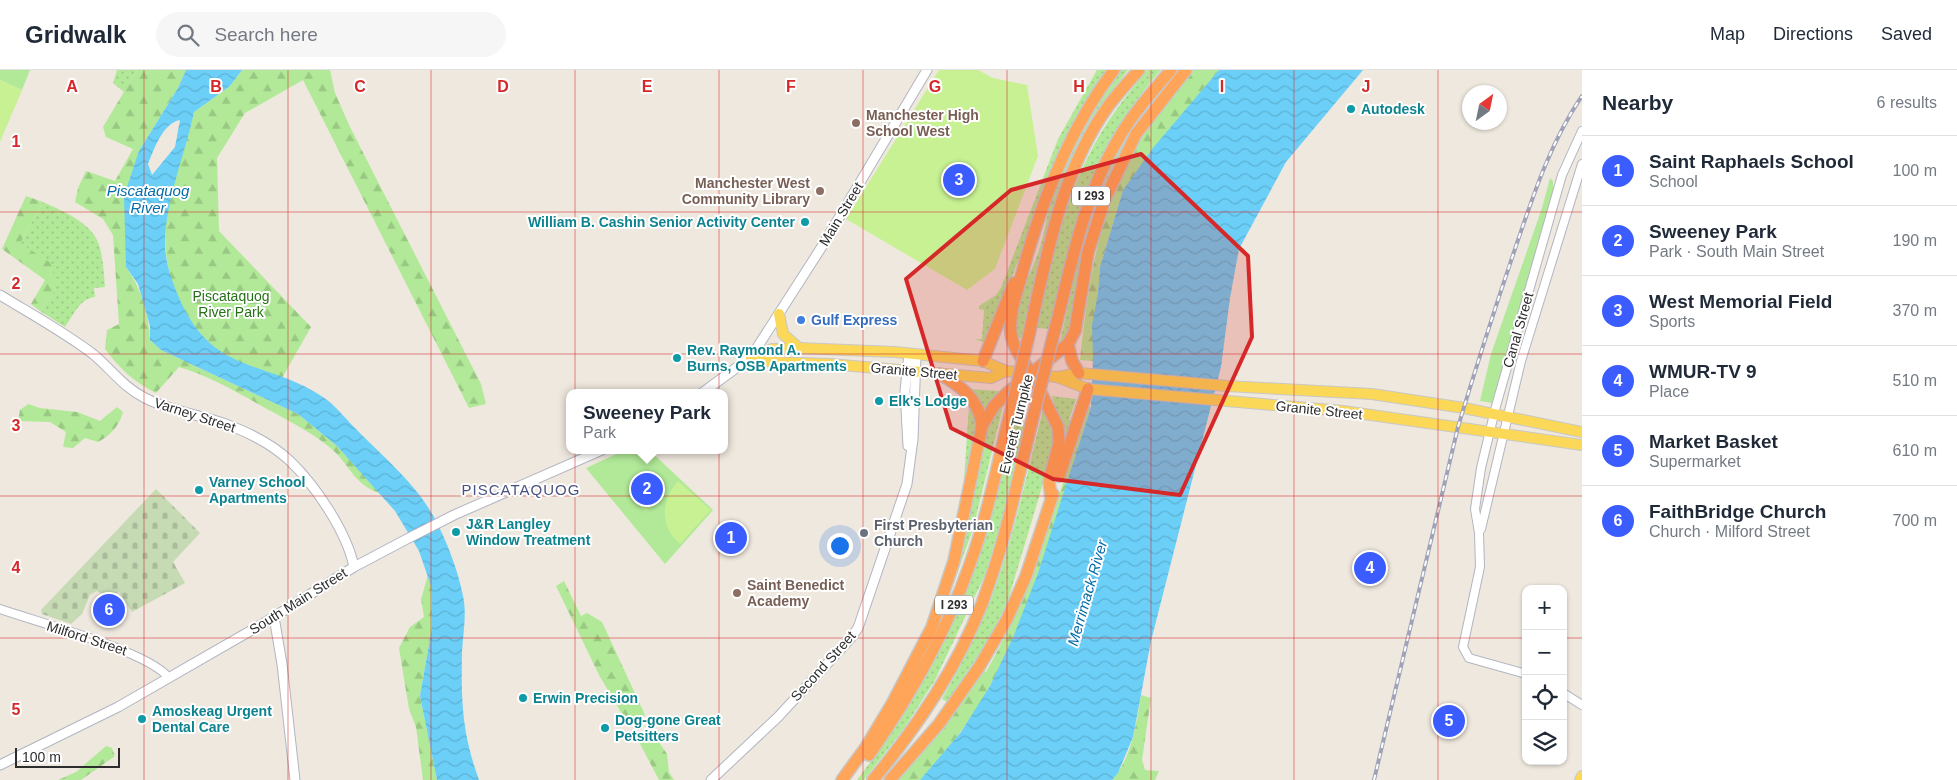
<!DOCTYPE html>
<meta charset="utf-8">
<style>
:root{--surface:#fff;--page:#f6f6f7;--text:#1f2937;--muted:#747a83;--line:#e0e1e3;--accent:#3b5cff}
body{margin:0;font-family:Arial,sans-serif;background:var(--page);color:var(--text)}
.controls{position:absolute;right:15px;bottom:15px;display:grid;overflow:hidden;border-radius:10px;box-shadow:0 1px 4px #0004}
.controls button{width:45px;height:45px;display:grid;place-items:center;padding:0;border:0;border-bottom:1px solid var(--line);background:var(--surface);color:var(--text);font:25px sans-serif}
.compass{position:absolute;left:1462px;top:15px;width:45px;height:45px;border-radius:50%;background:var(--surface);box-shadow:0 1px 4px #0004;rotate:33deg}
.scale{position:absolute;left:15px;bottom:12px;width:105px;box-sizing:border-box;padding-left:5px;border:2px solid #2d2d2d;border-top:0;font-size:14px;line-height:18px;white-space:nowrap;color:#2d2d2d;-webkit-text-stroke:4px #fff;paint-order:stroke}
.you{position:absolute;left:839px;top:475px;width:18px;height:18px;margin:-12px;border:4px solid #fff;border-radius:50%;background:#1a73e8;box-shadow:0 0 0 8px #1a73e833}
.badge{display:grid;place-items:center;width:32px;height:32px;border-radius:50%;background:var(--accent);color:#fff;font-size:16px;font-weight:700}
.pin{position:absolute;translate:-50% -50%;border:2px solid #fff;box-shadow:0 1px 5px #0006}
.popup{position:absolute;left:566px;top:319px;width:162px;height:65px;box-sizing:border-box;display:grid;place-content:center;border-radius:10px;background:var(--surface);filter:drop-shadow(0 1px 4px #0005);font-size:16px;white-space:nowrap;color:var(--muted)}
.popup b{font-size:19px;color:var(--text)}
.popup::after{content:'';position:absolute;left:50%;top:100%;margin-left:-10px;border:10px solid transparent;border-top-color:var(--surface)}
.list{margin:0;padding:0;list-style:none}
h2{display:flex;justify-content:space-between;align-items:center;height:65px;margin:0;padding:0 20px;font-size:21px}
h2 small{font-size:16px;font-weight:400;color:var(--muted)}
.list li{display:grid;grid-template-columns:32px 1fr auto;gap:15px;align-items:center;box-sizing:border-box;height:70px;padding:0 20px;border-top:1px solid var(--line)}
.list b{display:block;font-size:19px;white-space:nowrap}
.list p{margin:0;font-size:16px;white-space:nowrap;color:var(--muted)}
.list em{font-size:16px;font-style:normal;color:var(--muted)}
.icon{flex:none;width:28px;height:28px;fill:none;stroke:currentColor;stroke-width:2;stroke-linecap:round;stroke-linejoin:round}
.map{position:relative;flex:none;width:1582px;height:710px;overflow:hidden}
header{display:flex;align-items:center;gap:30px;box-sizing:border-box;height:70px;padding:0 25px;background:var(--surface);border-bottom:1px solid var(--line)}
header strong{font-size:24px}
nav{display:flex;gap:28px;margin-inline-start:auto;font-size:18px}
.search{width:350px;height:45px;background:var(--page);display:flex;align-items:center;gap:12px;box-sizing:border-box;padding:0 18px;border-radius:28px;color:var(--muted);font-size:19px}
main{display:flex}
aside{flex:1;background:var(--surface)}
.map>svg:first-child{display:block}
</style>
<header>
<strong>Gridwalk</strong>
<div class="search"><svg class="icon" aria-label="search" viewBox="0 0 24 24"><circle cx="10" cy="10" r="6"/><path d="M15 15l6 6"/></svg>Search here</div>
<nav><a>Map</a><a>Directions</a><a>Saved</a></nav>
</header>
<main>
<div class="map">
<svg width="1582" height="710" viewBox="0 0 1582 710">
<defs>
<pattern id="grass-dots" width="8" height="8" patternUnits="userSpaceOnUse" patternTransform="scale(1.25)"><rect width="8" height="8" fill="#b1e998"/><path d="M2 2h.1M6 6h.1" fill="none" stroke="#99c883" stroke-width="1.8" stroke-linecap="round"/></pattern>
<pattern id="forest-firs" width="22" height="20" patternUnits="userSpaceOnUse" patternTransform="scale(1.25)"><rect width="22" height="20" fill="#b1e998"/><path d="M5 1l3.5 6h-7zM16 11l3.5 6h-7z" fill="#99c883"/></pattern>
<pattern id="cemetery-stones" width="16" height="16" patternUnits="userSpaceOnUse" patternTransform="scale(1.25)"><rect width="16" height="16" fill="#c6dab4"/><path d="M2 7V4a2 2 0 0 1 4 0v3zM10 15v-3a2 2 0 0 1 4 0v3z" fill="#aabb9b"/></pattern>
<pattern id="water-waves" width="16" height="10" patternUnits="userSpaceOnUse" patternTransform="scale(1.25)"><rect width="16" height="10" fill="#6bcff7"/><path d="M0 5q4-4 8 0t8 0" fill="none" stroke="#5db2d4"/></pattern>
</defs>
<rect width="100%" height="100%" fill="#efe8de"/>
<!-- grass -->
<g fill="url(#grass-dots)">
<path d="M117 0H137L124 22 113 13Z"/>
<path d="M1097 0H1110L1044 125 986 273 975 269H982L984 240 979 239V236L996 225 1001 218 1058 69Z"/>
<path d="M1118 0H1128C1110 24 1091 49 1078 77 1048 136 1036 205 1021 268H1017C1012 238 1029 209 1039 180 1045 162 1047 143 1053 125 1069 79 1092 40 1118 0Z"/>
<path d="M1147 0H1161C1089 81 1074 159 1049 259L1037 258C1051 200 1061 139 1089 85 1104 54 1125 27 1147 0Z"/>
<path d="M1149 35 1151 37 1112 102 1070 260 1063 271 1060 272C1073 216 1083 156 1107 103 1119 79 1134 57 1149 35Z"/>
<path d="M43 132C64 142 94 153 100 178 103 190 104 204 105 217L94 218 95 227C80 228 73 246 65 257L40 241 56 218 20 173Z"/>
<path d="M970 319 999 321 1001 322 983 342 977 326Z"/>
<path d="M1052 326 1076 329 1069 350 1072 351 1065 371Z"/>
<path d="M967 327C985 350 972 384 967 410L964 409 969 336 964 330Z"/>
<path d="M1001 336H1003L973 459 945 537 984 370 989 355Z"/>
<path d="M1043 340 1046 341C1052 358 1054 370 1051 387L1008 530 991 566 947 632 942 629C960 597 978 563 991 529 1014 468 1027 403 1043 340Z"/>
<path d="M1013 351 1025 352 1003 446 985 505 935 610 905 657 864 710H857L874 687 943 572 962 532 976 493Z"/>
</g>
<!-- forest -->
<g fill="url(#forest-firs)">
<path d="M137 0H186L178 18 139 81 126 197C141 218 149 244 150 270L161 280 298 344 337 376 381 424C351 413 350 393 328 376 309 361 289 351 269 340 240 324 210 306 179 297L156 323C134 312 120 299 105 279L107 260 119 254 113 165 103 149 75 132 78 118 86 101 115 111 133 79 106 67 103 57Z"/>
<path d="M242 0H330L335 23 350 57 481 314 486 334 469 338 303 10 245 43 217 88 219 161 311 257 282 308C263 302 239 295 222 283 181 254 161 202 166 153 170 115 186 78 194 42L230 16Z"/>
<path d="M1191 0H1219L1123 120 1100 197 1093 291 1080 290C1089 206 1101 126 1148 54 1161 35 1177 18 1191 0Z"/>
<path d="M26 126 43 132 20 173 51 193 56 218 40 241 31 234 45 210 2 179Z"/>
<path d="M28 334 40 338 77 342 100 351 117 337 123 342C120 355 110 366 98 372L85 368 73 378 63 377 66 362 50 352 18 351 20 340Z"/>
<path d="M1088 337H1091C1061 430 1036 528 990 616 972 650 947 681 920 710H897L934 668 984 601 986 602C1033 520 1058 426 1088 337Z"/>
<path d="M428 505 432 519V557L420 626 437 710H423L416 657 409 639 399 578 410 557 424 547 421 529Z"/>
<path d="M564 511 581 546 587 543 602 552 645 645 629 656 599 605 556 516Z"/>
<path d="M1141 625 1151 628 1142 690 1145 700 1159 701 1155 710H1112C1132 688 1136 654 1141 625Z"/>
<path d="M650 659 667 684 669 702 674 710H659L638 670Z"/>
<path d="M106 676 112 678 115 686 81 710H58L76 702Z"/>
</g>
<!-- cemetery -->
<path fill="url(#cemetery-stones)" d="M156 419 200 463 173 492 185 513 132 542 119 522 109 528 97 521 90 525 82 544 71 554 42 544 41 540Z"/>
<!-- park -->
<g fill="#b1e998">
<path d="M0 0H30L22 20 0 10Z"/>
<path d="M1550 108 1553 111V122L1493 330 1492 333 1480 331 1491 284 1542 138Z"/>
<path d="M625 380H649L713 440 665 494 586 398Z"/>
</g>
<!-- pitch -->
<g fill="#c7f193">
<path d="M939 0H978L993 8 1027 15 1038 86 995 199 967 220 846 149Z"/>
<path d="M0 10 22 20 0 72Z"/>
<path d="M655 410 666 420 646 442 635 432Z"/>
<path d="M678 411 711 440 680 474C659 455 661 431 678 411Z"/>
</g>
<!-- water -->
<g fill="url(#water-waves)" fill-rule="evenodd">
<path d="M186 0H242L230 16 194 42C185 85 166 128 165 172 165 194 172 211 180 230 214 306 266 289 323 327 335 335 345 348 355 358 383 387 416 413 435 449 447 472 458 500 463 526 467 544 463 564 462 582 461 632 462 663 479 710H437L420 626 432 557V519L419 481 395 441 337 376 298 344 161 280 150 270V256L138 214 126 197 124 126 139 81 178 18ZM180 50 175 77 152 105 148 94C154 79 163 53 180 50Z"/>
<path d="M1219 0H1363L1286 92 1239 179 1230 228 1221 297 1151 571 1133 667 1118 703 1112 710H920L961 662 990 616 1014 565 1038 503 1091 337 1093 287 1092 255 1098 223 1100 197 1123 120 1153 78Z"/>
</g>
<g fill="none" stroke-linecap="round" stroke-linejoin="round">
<defs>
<g id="tertiary">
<path d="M1481 459 1521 291 1582 94"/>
<path d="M0 539C37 552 147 581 168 607"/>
<path d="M1526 604 1469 588 1463 577 1480 497 1479 463 1475 439 1481 398 1496 336 1562 105 1582 61"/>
<path d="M1563 623 1582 635"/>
</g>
<g id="secondary">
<path d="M0 225C31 244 64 262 93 284 111 299 123 317 145 328 172 342 203 345 231 356 252 364 273 375 290 391 315 415 347 462 354 497"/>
<path d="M702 323 751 287 821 178 927 0"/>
<path d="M908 376 905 321 909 284"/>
<path d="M274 547 282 594 295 710"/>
<path d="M0 695 118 637 264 553 354 497 405 470 454 445 602 380"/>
<path d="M711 710 778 647 850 569 858 558 907 414 913 369 916 285"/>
</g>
<g id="primary">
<path d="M779 244 783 264 799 278"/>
<path d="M751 287 772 279 799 278 895 282 983 291 1006 301 1057 307 1088 319 1343 341 1582 375"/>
<path d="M751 287 772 292 830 294 991 308 1006 301"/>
<path d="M1058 307 1079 303 1227 316 1372 324 1464 338 1582 362"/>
<path d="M1580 710 1582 706"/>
</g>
<g id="motorway">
<path d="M1028 269C1046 190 1060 102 1109 35 1118 23 1129 11 1139 0"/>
<path d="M1052 271C1070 202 1082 128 1120 66 1134 42 1153 21 1171 0"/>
<path d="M1068 274 1072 291 1079 303"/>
<path d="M983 291 1014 213"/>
<path d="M1027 297C1020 286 1012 275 1011 263 1009 245 1015 228 1020 211 1039 138 1068 60 1114 0"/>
<path d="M940 304C962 317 979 329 982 356"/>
<path d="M1037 315 1058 357 1059 373 1049 411 1051 429"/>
<path d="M1059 406 1088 319"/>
<path d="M869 685C911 625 946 563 970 494 988 445 998 391 1011 340"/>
<path d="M842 710 866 677 893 632 932 557 954 491 982 356 994 336 1007 323 1068 274 1075 261 1088 182 1104 131 1136 64 1186 0"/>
<path d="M873 710C921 652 967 583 990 511 1009 456 1020 399 1034 343"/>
<path d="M890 710 939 654 979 597 1007 549 1026 506 1053 424"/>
</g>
</defs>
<!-- tertiary casing -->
<use href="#tertiary" stroke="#b2b5c1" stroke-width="10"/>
<!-- secondary casing -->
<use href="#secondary" stroke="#b2b5c1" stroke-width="11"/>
<!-- primary casing -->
<use href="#primary" stroke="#c8c8c8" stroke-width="12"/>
<!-- motorway casing -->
<use href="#motorway" stroke="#c8c8c8" stroke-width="14"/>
<!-- tertiary -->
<use href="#tertiary" stroke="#fff" stroke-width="8"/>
<!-- secondary -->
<use href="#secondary" stroke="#fff" stroke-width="9"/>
<!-- primary -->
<use href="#primary" stroke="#fbd858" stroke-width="10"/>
<!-- motorway -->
<use href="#motorway" stroke="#ffa559" stroke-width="11"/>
<defs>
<path id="rail" d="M1374 710 1458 357C1476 297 1495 238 1515 179 1533 126 1550 73 1582 26"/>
</defs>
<!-- rail casing -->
<use href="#rail" stroke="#a0a3b8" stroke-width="4"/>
<!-- rail -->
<use href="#rail" stroke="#fff" stroke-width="2" stroke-dasharray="5.5" stroke-linecap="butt"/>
<defs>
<g id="motorway-bridge">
<path d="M1011 340 1028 269"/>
<path d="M1034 343 1052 271"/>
</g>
</defs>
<!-- motorway-bridge casing -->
<use href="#motorway-bridge" stroke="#c8c8c8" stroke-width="14" stroke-linecap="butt"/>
<!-- motorway-bridge -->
<use href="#motorway-bridge" stroke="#ffa559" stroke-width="11"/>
</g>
<!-- marked area -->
<path fill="#d62828" fill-opacity="0.2" stroke="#d62828" stroke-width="4" stroke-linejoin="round" d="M1141 84 1248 186 1252 267 1180 425 1053 409 951 358 906 209 1011 120Z"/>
<!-- grid -->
<path fill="none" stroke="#d62828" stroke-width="1" stroke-opacity="0.55" d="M144 0V710M288 0V710M431 0V710M575 0V710M719 0V710M863 0V710M1007 0V710M1151 0V710M1294 0V710M1438 0V710M0 142H1582M0 284H1582M0 426H1582M0 568H1526M1563 568H1582"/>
<!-- markers -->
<g fill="#0f9aa8" stroke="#fff" stroke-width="2">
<circle cx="1351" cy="39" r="5"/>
<circle cx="805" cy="152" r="5"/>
<circle cx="677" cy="288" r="5"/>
<circle cx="879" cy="331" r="5"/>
<circle cx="199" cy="420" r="5"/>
<circle cx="456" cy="462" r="5"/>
<circle cx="523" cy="628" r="5"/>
<circle cx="142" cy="649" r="5"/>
<circle cx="605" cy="658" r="5"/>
</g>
<g fill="#8d6e63" stroke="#fff" stroke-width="2">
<circle cx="856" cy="53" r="5"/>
<circle cx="820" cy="121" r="5"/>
<circle cx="737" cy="523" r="5"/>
</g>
<circle fill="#3f7fe0" stroke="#fff" stroke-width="2" cx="801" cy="250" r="5"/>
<circle fill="#6b7280" stroke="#fff" stroke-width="2" cx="864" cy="463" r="5"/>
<g text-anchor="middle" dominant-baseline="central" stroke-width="4" stroke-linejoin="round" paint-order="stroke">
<!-- shield labels -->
<g fill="#fff" stroke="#6c6c6c" stroke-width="1">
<rect x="1072" y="116.5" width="38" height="19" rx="4"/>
<rect x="935" y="525.5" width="38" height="19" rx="4"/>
</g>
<g font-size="12" font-weight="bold" fill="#2d2d2d">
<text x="1091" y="126">I 293</text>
<text x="954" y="535">I 293</text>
</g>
<!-- culture labels -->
<g font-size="14" font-weight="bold" fill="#0d838f" stroke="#fff" text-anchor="start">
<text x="1361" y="39">Autodesk</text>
<text x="795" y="152" text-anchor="end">William B. Cashin Senior Activity Center</text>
<text x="687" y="280">Rev. Raymond A.<tspan x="687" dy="16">Burns, OSB Apartments</tspan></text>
<text x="889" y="331">Elk's Lodge</text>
<text x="209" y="412">Varney School<tspan x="209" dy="16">Apartments</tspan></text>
<text x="466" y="454">J&amp;R Langley<tspan x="466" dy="16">Window Treatment</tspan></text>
<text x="533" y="628">Erwin Precision</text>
<text x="152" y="641">Amoskeag Urgent<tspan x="152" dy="16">Dental Care</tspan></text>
<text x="615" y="650">Dog-gone Great<tspan x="615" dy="16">Petsitters</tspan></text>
</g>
<!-- education labels -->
<g font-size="14" font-weight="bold" fill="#785e54" stroke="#fff" text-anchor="start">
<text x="866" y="45">Manchester High<tspan x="866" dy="16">School West</tspan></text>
<text x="810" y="113" text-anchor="end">Manchester West<tspan x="810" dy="16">Community Library</tspan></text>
<text x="747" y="515">Saint Benedict<tspan x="747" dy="16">Academy</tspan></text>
</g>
<!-- street labels -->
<g font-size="14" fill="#2d2d2d" stroke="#fff">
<text transform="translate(841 144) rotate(-59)">Main Street</text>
<text transform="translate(1518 260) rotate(-74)">Canal Street</text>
<text transform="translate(914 301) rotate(5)">Granite Street</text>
<text transform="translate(1319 340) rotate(6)">Granite Street</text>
<text transform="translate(195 345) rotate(18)">Varney Street</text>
<text transform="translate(1016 354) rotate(-76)">Everett Turnpike</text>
<text transform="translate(298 531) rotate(-32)">South Main Street</text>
<text transform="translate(87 568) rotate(18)">Milford Street</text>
<text transform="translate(823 596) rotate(-48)">Second Street</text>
</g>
<!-- park labels -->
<g font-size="14" fill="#267116" stroke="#fff">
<text x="231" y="226">Piscataquog<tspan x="231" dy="16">River Park</tspan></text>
</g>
<!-- shop labels -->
<g font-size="14" font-weight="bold" fill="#366cbe" stroke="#fff" text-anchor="start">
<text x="811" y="250">Gulf Express</text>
</g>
<!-- worship labels -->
<g font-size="14" font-weight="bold" fill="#5b616d" stroke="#fff" text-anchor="start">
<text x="874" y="455">First Presbyterian<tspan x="874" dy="16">Church</tspan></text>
</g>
<!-- water labels -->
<g font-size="15" font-style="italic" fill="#046daa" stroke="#fff">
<text x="148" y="120">Piscataquog<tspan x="148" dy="17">River</tspan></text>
<text transform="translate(1087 523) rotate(-74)">Merrimack River</text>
</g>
<!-- neighbourhood labels -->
<g font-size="15" letter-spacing="1" fill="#495281" stroke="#fff">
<text x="521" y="419">PISCATAQUOG</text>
</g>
</g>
<g font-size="16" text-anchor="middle" font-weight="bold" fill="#d62828" stroke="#fff" stroke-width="4" stroke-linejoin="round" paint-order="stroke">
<text x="72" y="22">A</text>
<text x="216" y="22">B</text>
<text x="360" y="22">C</text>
<text x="503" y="22">D</text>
<text x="647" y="22">E</text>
<text x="791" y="22">F</text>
<text x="935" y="22">G</text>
<text x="1079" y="22">H</text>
<text x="1222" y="22">I</text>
<text x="1366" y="22">J</text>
<text x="16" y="77">1</text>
<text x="16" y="219">2</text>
<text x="16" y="361">3</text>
<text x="16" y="503">4</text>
<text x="16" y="645">5</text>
</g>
</svg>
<div class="controls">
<button>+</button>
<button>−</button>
<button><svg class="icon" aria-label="locate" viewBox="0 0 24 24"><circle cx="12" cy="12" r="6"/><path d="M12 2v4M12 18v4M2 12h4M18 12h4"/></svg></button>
<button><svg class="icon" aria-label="layers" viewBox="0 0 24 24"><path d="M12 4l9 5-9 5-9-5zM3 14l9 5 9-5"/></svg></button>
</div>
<svg class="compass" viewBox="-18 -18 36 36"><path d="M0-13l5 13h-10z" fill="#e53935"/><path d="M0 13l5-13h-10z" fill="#747a83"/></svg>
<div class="scale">100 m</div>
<div class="you"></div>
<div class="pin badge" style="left:731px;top:468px">1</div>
<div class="pin badge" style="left:647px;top:419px">2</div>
<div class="popup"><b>Sweeney Park</b>Park</div>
<div class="pin badge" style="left:959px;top:110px">3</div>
<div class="pin badge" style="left:1370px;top:498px">4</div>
<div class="pin badge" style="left:1449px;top:651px">5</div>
<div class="pin badge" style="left:109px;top:540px">6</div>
</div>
<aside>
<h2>Nearby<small>6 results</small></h2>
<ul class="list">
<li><span class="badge">1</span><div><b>Saint Raphaels School</b><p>School</p></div><em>100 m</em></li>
<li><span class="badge">2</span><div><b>Sweeney Park</b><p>Park · South Main Street</p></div><em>190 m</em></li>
<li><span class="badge">3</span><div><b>West Memorial Field</b><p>Sports</p></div><em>370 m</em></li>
<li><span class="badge">4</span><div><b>WMUR-TV 9</b><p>Place</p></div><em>510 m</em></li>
<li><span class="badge">5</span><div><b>Market Basket</b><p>Supermarket</p></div><em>610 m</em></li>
<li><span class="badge">6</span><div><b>FaithBridge Church</b><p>Church · Milford Street</p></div><em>700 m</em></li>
</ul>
</aside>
</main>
